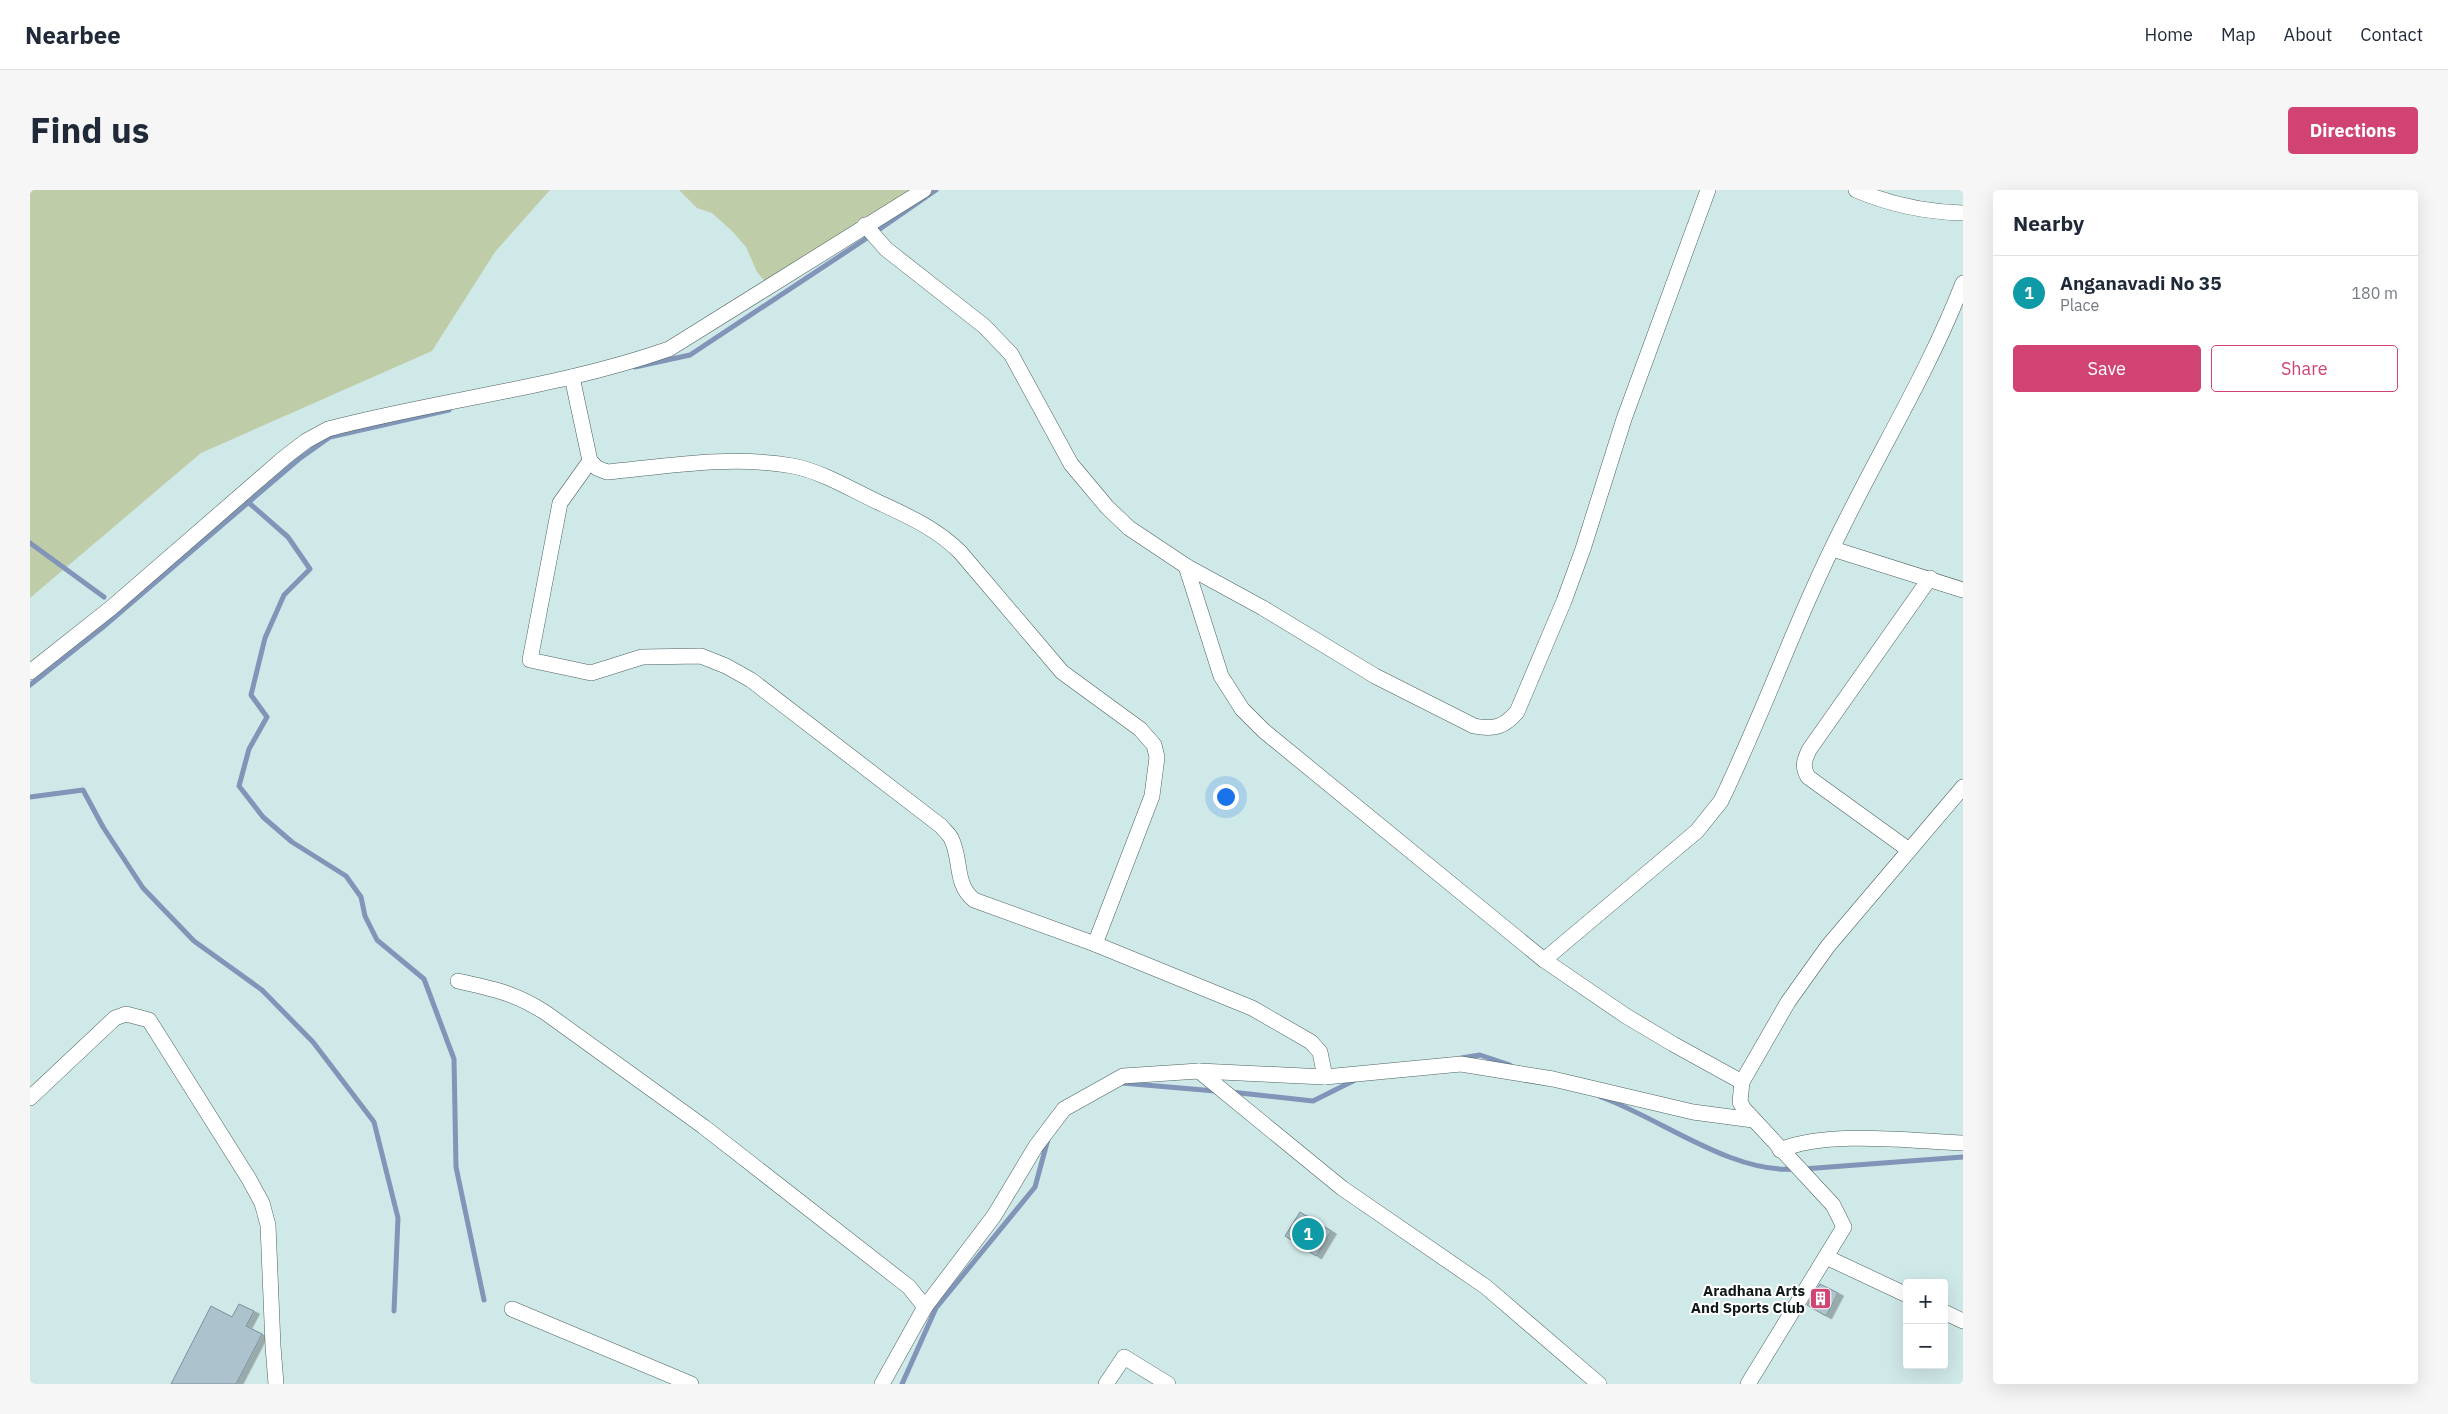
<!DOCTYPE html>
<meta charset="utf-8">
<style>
:root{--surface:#fff;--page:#f6f6f7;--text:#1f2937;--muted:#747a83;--line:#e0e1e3;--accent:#d04373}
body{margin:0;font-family:"IBM Plex Sans",sans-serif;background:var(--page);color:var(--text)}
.controls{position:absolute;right:15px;bottom:15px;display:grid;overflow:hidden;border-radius:5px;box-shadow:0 5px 20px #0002}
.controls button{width:45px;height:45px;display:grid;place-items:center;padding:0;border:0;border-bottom:1px solid var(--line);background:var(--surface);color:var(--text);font:25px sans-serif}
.you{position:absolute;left:1195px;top:606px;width:18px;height:18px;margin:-12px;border:4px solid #fff;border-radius:50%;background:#1a73e8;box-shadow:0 0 0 8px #1a73e833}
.badge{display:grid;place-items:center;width:32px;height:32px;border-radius:50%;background:var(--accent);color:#fff;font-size:16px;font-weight:700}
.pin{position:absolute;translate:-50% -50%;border:2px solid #fff;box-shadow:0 1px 5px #0006}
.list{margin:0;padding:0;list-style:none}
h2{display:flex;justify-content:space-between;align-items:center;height:65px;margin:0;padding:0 20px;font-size:21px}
h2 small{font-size:16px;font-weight:400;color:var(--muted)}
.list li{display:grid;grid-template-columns:32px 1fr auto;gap:15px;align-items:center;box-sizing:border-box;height:75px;padding:0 20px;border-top:1px solid var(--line)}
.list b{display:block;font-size:19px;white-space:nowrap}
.list p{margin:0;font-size:16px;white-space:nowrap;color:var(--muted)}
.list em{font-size:16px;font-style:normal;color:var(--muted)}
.actions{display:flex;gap:10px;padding:15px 20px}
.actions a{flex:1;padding:11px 0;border:1px solid var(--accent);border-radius:5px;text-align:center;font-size:18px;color:var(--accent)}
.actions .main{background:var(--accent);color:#fff}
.map{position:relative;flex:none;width:1933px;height:1194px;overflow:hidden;border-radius:5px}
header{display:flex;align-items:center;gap:30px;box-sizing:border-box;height:70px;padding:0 25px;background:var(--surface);border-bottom:1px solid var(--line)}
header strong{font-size:24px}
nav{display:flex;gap:28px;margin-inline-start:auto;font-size:18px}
.intro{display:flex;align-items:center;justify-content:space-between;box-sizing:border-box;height:120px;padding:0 30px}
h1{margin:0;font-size:35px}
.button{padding:12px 22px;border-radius:5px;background:var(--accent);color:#fff;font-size:18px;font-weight:700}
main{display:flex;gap:30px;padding:0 30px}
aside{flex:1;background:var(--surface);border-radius:5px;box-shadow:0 5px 20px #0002}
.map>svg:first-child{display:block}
</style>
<header>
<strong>Nearbee</strong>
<nav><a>Home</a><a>Map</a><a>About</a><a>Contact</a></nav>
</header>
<div class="intro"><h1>Find us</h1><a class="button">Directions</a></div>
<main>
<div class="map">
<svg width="1933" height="1194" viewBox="0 0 1933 1194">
<defs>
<filter id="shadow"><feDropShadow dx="5.5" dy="3" stdDeviation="0" flood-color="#0004"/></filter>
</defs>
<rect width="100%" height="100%" fill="#cfe9e8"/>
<!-- green -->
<g fill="#bfcca8">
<path d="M0 0H520L465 62 402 161 171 263 0 408Z"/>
<path d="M649 0H887L736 93 727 82 716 57 702 41 682 23 667 18Z"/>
</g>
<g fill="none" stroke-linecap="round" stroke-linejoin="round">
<!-- stream -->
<g stroke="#8095b7" stroke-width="5">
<path d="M605 177 660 165 834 50 906 0"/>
<path d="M218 312 258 347 280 379 254 405 235 448 221 505 237 527 219 559 209 596 233 627 262 652 316 686 331 707 335 726 347 750 394 789 424 869 426 977 454 1110"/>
<path d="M0 353 74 407"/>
<path d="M0 495 73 437 269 269 300 247 419 220"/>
<path d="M0 607 53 600 73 637 113 698 164 751 232 800 283 852 344 932 368 1028 364 1121"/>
<path d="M1431 868 1450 865 1480 875"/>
<path d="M1092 893 1185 901"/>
<path d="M1201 902 1283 911 1325 890"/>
<path d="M1571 907C1630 928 1702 984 1765 979"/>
<path d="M1773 979 1933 967"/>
<path d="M872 1194 906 1118 1005 997 1018 949"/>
</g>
</g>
<!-- building -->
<g fill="#acc3cd" stroke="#7c919b" filter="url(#shadow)">
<path d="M1270 1022 1301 1041 1286 1066 1255 1046Z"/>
<path d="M1790 1094 1808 1103 1796 1126 1777 1115Z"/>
<path d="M209 1114 224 1121 216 1136 232 1144 206 1194H141L181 1116 202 1127Z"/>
</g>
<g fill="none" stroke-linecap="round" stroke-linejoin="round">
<defs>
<g id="minor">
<path d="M1826 0C1861 15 1895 22 1933 23"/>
<path d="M835 35 856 59 954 136 981 164 1041 274 1077 317 1099 338 1156 376 1233 418 1345 486 1444 536C1464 540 1474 537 1487 522L1534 411 1553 359 1594 229 1678 0"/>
<path d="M542 187 560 271 567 278 577 282C638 276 702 265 763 276 793 282 822 300 850 313 880 327 907 339 930 362L1032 482 1110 539 1124 555 1127 567 1122 606 1065 754"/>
<path d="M560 271 530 313 500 470 561 483 612 467 671 466 696 476 721 490 911 636C914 640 919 644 921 648 932 669 924 694 944 710L1065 754 1222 818 1281 852 1290 862 1295 887"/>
<path d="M1803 359 1933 400"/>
<path d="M1156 376 1191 486 1212 519 1234 541 1514 770 1596 826 1643 854 1712 892"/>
<path d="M0 482 81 418 255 267 276 251 298 239C412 209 527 198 639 159L894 0"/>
<path d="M1879 660 1778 587C1772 576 1774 571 1779 560L1900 388"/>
<path d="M1514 770 1667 641 1691 611C1735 520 1768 424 1814 334 1854 253 1900 178 1933 93"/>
<path d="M428 791C464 799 485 803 516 823L674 937 879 1097 895 1117 852 1194"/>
<path d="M1169 881 1312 998 1456 1097 1569 1194"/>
<path d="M0 908 85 828 96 824 119 830 219 989 232 1013 238 1035 243 1156 246 1194"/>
<path d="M1750 960C1799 940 1880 951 1933 953"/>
<path d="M1796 1067 1877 1105"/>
<path d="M895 1117 964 1026 1006 956 1034 919 1093 886 1169 881 1295 887 1431 874 1523 889 1663 922 1723 930"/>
<path d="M482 1119 661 1194"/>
<path d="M1914 1122 1933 1131"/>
<path d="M1076 1194 1094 1167 1138 1194"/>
<path d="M1718 1194 1814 1037 1803 1015 1714 919 1710 912 1712 892 1758 812 1798 756 1933 597"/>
</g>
</defs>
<!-- minor casing -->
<use href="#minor" stroke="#4b6261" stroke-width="16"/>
<!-- minor -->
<use href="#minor" stroke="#fff" stroke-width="15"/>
</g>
<!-- icons -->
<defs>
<symbol id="building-square" viewBox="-11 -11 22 22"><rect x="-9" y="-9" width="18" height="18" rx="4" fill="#d04373" stroke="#fff"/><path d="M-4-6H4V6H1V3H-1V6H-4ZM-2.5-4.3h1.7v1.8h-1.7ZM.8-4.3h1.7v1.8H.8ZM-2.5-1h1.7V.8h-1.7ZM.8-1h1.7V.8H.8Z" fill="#fff"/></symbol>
</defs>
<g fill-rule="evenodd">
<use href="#building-square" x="1778" y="1096" width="25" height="25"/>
</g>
<g text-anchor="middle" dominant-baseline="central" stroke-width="4" stroke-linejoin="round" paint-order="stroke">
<!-- poi labels -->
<g font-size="15" font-weight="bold" fill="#101a19" stroke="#fff" text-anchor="end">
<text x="1775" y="1100">Aradhana Arts<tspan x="1775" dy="17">And Sports Club</tspan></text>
</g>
</g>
</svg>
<div class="controls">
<button>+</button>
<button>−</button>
</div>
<div class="you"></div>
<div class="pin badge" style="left:1278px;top:1044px;background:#0f9aa8">1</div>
</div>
<aside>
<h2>Nearby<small></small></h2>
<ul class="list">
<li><span class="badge" style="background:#0f9aa8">1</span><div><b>Anganavadi No 35</b><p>Place</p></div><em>180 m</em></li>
</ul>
<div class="actions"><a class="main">Save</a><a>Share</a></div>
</aside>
</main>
